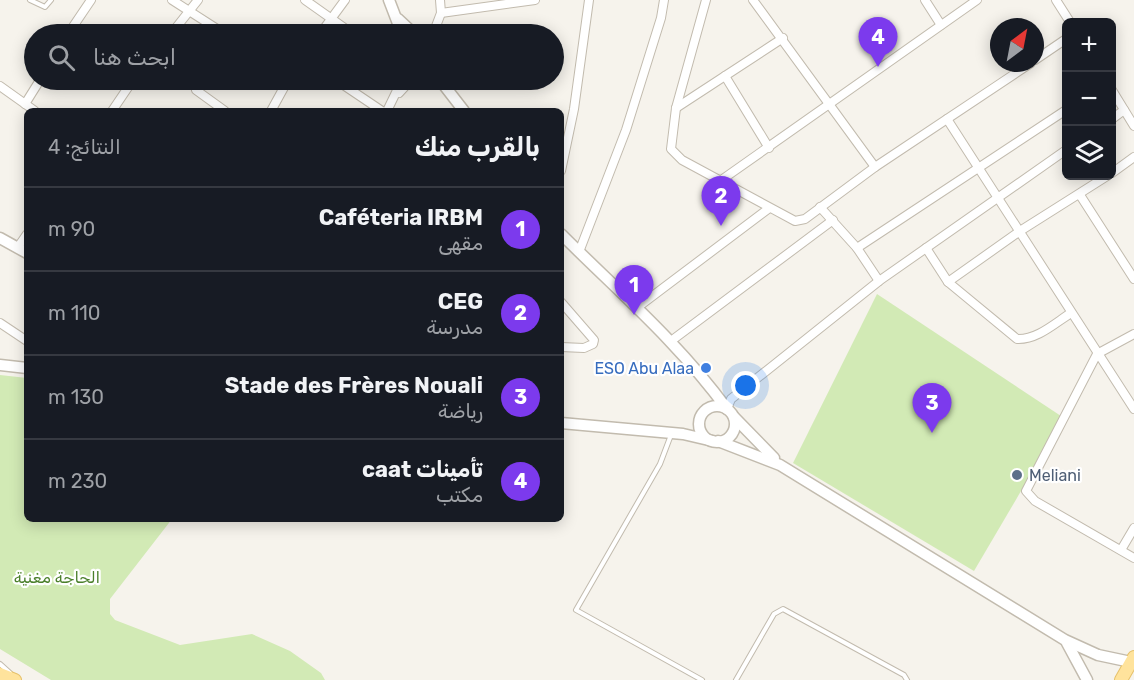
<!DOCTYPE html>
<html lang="ar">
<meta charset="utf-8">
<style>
:root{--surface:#171b24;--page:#242831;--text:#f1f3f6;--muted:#9ea1a6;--line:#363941;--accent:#7c3aed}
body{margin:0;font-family:Rubik,Vazirmatn,sans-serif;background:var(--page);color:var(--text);direction:rtl}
.controls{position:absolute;right:18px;top:18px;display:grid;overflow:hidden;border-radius:9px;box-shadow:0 3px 15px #0003}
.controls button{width:54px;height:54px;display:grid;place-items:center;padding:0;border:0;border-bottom:2px solid var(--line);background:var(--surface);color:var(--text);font:30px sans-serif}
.compass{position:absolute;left:990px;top:18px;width:54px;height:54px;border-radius:50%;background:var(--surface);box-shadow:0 3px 15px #0003;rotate:32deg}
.you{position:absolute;left:746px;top:386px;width:21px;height:21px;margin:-15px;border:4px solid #fff;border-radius:50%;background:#1a73e8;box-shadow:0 0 0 9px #1a73e833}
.badge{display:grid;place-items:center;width:39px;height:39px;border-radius:50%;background:var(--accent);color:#fff;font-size:20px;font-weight:700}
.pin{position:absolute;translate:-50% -50px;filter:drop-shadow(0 2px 3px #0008)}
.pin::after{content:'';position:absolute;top:32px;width:21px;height:18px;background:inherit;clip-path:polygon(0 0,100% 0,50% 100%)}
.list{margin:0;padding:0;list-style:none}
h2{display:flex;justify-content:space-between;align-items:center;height:78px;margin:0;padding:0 24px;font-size:26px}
h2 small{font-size:20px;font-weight:400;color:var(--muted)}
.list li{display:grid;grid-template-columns:39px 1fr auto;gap:18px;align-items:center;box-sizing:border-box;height:84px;padding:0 24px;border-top:2px solid var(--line)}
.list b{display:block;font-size:22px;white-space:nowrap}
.list p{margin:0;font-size:20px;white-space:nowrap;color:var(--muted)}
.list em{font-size:20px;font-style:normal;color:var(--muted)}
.icon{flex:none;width:33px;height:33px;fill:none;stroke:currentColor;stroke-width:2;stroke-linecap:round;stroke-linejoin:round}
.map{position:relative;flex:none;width:1134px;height:680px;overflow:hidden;direction:ltr}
.search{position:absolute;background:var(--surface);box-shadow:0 3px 15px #0003;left:24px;top:24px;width:540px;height:66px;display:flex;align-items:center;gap:15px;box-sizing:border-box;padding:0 21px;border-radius:33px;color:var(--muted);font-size:22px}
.panel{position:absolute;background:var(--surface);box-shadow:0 3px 15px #0003;left:24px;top:108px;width:540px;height:414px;border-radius:9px;direction:rtl}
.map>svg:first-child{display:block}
</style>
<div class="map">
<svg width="1134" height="680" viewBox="0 0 1134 680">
<rect width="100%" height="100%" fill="#f6f3ec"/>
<!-- green -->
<g fill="#d2eab5">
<path d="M877 294 1064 418 974 571 793 463Z"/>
<path d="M0 375 27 378V519H172L110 599V614L115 620 180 645 252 634 290 651 321 673 325 680H51L0 649Z"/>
</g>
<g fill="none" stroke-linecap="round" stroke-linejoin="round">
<defs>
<g id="service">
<path d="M30 0 45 7 51 0"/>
<path d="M671 435 660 464 576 610 702 680"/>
<path d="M0 664 10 673"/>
<path d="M736 680 774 614 783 609 904 675 907 680"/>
</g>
<g id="minor">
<path d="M172 0 225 34"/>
<path d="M305 0 353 34"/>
<path d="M706 0 676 108 671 149 682 160 795 221 805 219 875 167 1031 63"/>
<path d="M753 0 875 167"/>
<path d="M925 0 941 25"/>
<path d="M1056 0 1070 22"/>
<path d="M441 13 535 0"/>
<path d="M68 34 91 0"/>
<path d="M171 34 198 0"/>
<path d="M320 34 345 0"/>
<path d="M433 34 441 13 440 0"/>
<path d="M1035 60 1066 39"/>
<path d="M725 76 769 148"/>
<path d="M194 80 196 90 225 111"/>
<path d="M336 80 382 111"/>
<path d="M0 86 35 111"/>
<path d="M1112 90 1134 126"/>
<path d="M399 93 411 80"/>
<path d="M25 104 40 80"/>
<path d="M676 108 783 38"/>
<path d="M112 111 133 80"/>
<path d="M271 111 288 80"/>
<path d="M387 111 402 80"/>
<path d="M947 119 1134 409"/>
<path d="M1112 119 1124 110"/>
<path d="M561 171 574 109 589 0"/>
<path d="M1112 173 1134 157"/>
<path d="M720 181 977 0"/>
<path d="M1080 195 1134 279"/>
<path d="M820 207 857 248 879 281 1066 150"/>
<path d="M18 247 27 234"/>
<path d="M857 248 1066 110"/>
<path d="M926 248 948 282 1017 339C1037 340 1055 323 1071 313"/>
<path d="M579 252 626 130 661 18 664 0"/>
<path d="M948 282 1020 231 1107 176"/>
<path d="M561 302 594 340 593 344 584 348 561 347"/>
<path d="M638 307 768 209"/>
<path d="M0 323 27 341"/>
<path d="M1134 334 1097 354 1026 491 1035 501 1134 558"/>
<path d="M671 341 833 220"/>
<path d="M727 409 731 399 879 281"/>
<path d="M1121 550 1134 528"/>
</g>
<g id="tertiary">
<path d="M389 0 402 34"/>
<path d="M398 19 414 34"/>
<path d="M440 80 464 111"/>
<path d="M561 234C618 291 679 343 727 409"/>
<path d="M0 238 27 253"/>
<path d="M0 365 27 368"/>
<circle cx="717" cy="424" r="18"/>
<path d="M734 417 774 458"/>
<path d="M561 423 683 434 713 441"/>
<path d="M718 441 780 465 1065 640 1098 655 1131 662"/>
<path d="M1067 643 1087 680"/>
</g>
<g id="primary">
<path d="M0 674 15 680"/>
<path d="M1121 680 1134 657"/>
</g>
</defs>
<!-- service casing -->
<use href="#service" stroke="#c2bbae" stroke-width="6"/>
<!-- minor casing -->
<use href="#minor" stroke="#c2bbae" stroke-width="10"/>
<!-- tertiary casing -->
<use href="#tertiary" stroke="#c2bbae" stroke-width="13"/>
<!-- primary casing -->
<use href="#primary" stroke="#e6c16a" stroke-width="14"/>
<!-- service -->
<use href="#service" stroke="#fff" stroke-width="4"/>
<!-- minor -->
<use href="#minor" stroke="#fff" stroke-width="8"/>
<!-- tertiary -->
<use href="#tertiary" stroke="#fff" stroke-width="10"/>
<!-- primary -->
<use href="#primary" stroke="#ffe39c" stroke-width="12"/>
</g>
<!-- markers -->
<circle fill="#3f7fe0" stroke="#fff" stroke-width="2" cx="706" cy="368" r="6"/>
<circle fill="#5c6f8a" stroke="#fff" stroke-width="2" cx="1017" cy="475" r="6"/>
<g text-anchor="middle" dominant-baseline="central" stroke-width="4.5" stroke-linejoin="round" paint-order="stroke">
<!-- shop labels -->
<g font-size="16" fill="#366cbe" stroke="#fff" text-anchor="end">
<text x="694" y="368">ESO Abu Alaa</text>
</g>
<!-- service labels -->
<g font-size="16" fill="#4e5e75" stroke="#fff" text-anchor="start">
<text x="1029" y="475">Meliani</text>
</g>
<!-- park labels -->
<g font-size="16" fill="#4a7f2a" stroke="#fff">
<text x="57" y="577">الحاجة مغنية</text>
</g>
</g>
</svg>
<div class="controls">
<button>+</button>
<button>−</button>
<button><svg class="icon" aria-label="layers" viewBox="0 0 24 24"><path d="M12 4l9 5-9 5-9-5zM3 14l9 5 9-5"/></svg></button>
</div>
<svg class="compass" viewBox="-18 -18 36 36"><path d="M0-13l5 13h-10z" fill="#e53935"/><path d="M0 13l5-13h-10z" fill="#9ea1a6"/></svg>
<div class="you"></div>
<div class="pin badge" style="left:634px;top:315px">1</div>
<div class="pin badge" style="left:721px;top:226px">2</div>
<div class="pin badge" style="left:932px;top:433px">3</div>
<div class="pin badge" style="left:878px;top:67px">4</div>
<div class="search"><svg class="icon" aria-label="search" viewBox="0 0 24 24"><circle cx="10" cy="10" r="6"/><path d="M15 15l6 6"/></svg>ابحث هنا</div>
<section class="panel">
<h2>بالقرب منك<small>النتائج: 4</small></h2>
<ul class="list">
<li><span class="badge">1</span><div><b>Caféteria IRBM</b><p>مقهى</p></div><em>90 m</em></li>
<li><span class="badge">2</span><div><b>CEG</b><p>مدرسة</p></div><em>110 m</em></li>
<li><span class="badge">3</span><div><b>Stade des Frères Nouali</b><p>رياضة</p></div><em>130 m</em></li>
<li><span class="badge">4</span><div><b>تأمينات caat</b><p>مكتب</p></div><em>230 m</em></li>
</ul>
</section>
</div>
